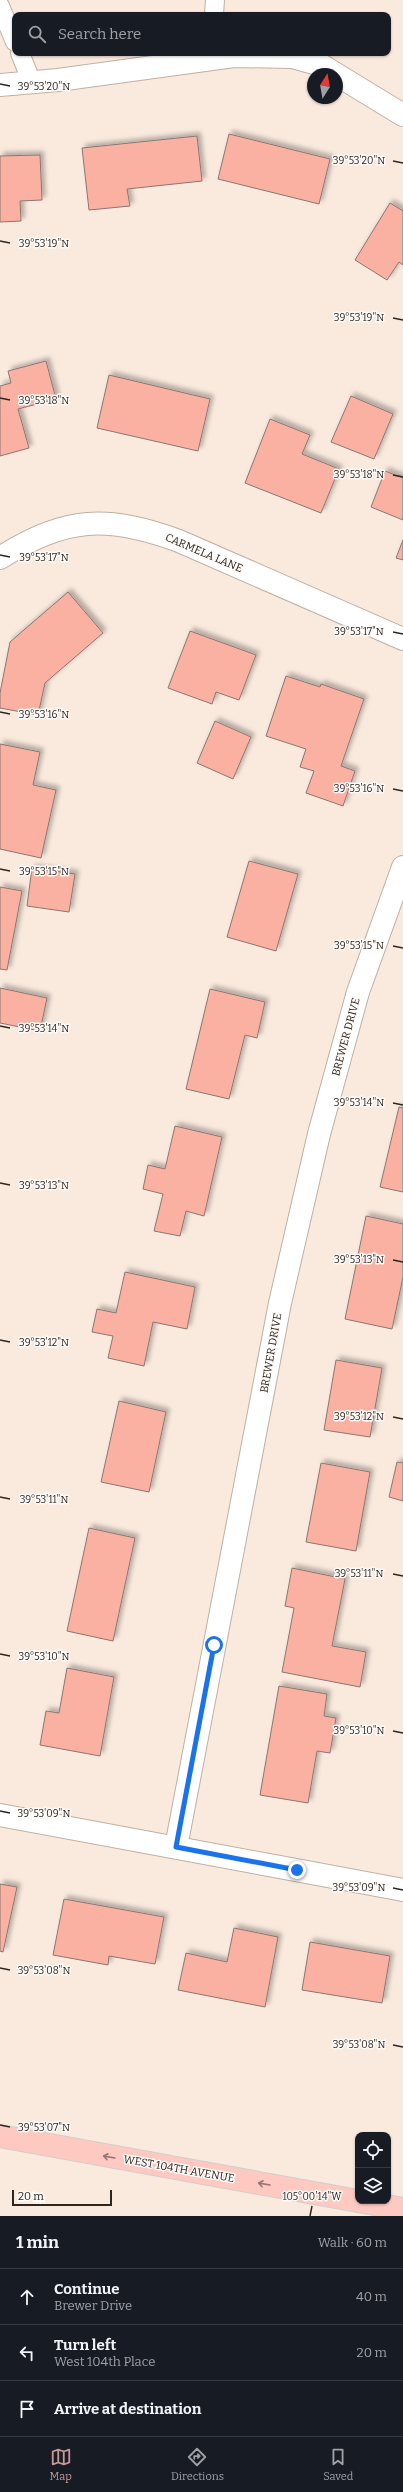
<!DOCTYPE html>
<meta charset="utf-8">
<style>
:root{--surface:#171b24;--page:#20242c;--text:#f1f3f6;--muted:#9ea1a6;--line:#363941;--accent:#c89994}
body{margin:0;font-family:Bitter,serif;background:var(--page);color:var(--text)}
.controls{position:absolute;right:12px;bottom:12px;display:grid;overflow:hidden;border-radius:8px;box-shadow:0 1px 3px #0004}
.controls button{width:36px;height:36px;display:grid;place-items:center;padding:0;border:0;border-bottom:1px solid var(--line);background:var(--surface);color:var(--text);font:20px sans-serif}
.compass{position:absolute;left:307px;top:68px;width:36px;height:36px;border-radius:50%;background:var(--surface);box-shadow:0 1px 3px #0004;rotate:11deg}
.scale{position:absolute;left:12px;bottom:10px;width:100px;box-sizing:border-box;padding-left:4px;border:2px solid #2c2621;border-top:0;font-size:11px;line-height:14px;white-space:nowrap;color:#2c2621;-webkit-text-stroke:3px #fdfaf8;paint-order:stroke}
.stop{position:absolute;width:12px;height:12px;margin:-9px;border:3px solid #1a73e8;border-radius:50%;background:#fff}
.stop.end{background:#1a73e8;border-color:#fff;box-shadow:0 1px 4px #0008}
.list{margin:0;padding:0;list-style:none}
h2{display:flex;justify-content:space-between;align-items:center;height:52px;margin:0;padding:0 16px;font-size:17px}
h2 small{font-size:13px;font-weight:400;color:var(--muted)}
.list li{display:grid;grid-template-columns:26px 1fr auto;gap:12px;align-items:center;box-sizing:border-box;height:56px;padding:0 16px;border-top:1px solid var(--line)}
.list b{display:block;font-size:15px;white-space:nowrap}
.list p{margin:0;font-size:13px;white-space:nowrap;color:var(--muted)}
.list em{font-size:13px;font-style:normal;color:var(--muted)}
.icon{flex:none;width:22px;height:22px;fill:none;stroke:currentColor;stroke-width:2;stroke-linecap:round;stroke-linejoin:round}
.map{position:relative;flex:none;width:403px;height:2216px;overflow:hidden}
.search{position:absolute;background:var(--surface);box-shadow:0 1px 3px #0004;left:12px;right:12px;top:12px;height:44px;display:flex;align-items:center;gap:10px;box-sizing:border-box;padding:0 14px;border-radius:8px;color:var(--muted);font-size:15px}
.sheet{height:220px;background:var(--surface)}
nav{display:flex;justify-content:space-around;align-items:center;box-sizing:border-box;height:56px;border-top:1px solid var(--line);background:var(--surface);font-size:11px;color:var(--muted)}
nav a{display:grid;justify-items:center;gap:2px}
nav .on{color:var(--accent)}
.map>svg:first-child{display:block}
</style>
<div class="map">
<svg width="403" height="2216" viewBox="0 0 403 2216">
<defs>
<filter id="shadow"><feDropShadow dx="3.5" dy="-3.5" stdDeviation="2" flood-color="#0004"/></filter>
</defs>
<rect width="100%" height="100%" fill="#faeade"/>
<!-- building -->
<g fill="#fbb1a1" stroke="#897773" filter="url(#shadow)">
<path d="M229 134 330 159 319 204 218 179Z"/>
<path d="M197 136 202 181 127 189 130 206 89 210 82 148Z"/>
<path d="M40 155 42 200 20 201 21 221 0 222V156Z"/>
<path d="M390 203 403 211V265L399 262 387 280 355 260Z"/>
<path d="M46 361 56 399 18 409 29 448 0 456V386L11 383 8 371Z"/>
<path d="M109 375 210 399 198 451 97 428Z"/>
<path d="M351 396 393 414 374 459 331 442Z"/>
<path d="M270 419 310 435 302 454 339 469 321 513 245 483Z"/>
<path d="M385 471 403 478V520L371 507Z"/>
<path d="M403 540V560L396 558Z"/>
<path d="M68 592 103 633 45 683 38 715 0 708V693L10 642Z"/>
<path d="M190 631 256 655 239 700 216 692 212 704 168 688Z"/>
<path d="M286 676 320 687 321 684 364 699 341 766 355 771 343 806 306 793 314 771 300 767 306 749 266 736Z"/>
<path d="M215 721 251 737 233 779 197 763Z"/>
<path d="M0 744 40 752 33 785 56 790 41 858 0 849Z"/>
<path d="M249 861 298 874 276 951 227 937Z"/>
<path d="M32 868 75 874 69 912 27 906Z"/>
<path d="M0 887 22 891 7 970 0 969Z"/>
<path d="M0 988 47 998 40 1031 0 1023Z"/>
<path d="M210 989 265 1002 257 1038 245 1035 229 1099 186 1089Z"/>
<path d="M399 1107 403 1108V1192L380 1187Z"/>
<path d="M175 1126 222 1137 204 1216 186 1211 180 1236 154 1231 163 1194 143 1189 148 1165 165 1169Z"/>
<path d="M366 1216 403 1224V1277L392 1329 345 1319Z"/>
<path d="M125 1272 195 1287 187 1329 153 1322 144 1366 108 1358 113 1336 92 1332 97 1309 116 1313Z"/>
<path d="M336 1360 382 1368 370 1437 324 1430Z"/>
<path d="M119 1401 166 1412 149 1492 101 1482Z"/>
<path d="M397 1462 403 1463V1501L389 1497Z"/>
<path d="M321 1463 370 1472 356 1551 306 1542Z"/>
<path d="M89 1528 135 1538 113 1641 67 1631Z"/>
<path d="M292 1568 345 1579 332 1646 366 1652 360 1687 282 1672 294 1608 285 1606Z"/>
<path d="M67 1668 114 1677 100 1756 40 1745 46 1711 59 1713Z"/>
<path d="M279 1686 327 1694 324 1716 336 1718 330 1753 317 1751 308 1803 260 1795Z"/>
<path d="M0 1884 17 1887 3 1952 0 1951Z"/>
<path d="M64 1899 164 1917 155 1964 109 1956 108 1965 53 1955Z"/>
<path d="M234 1928 278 1937 265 2007 178 1990 186 1953 227 1962Z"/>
<path d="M310 1942 390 1956 382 2003 302 1990Z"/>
</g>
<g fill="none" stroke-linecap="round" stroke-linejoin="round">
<defs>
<g id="lane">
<path d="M0 6 15 42"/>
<path d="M214 15 215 0"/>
<path d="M20 53 32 83"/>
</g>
<g id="street">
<path d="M0 85 58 80 234 56 292 57 321 65 403 115"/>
<path d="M0 558C65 516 108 515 179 541L403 639"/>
<path d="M0 1815 403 1890"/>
<path d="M176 1847 280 1303 319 1134 358 992 403 867"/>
</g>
<g id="primary">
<path d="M0 2136 358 2201"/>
<path d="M358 2201 403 2209"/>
</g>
</defs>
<!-- lane casing -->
<use href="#lane" stroke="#beb0a4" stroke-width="20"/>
<!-- street casing -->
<use href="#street" stroke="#beb0a4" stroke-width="24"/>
<!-- primary casing -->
<use href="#primary" stroke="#d1cfce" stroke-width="24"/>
<!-- lane -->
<use href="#lane" stroke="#fff" stroke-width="18"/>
<!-- street -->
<use href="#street" stroke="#fff" stroke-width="22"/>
<!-- primary -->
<use href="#primary" stroke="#fec9c0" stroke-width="22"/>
</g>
<!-- one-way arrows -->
<defs><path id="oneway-shaft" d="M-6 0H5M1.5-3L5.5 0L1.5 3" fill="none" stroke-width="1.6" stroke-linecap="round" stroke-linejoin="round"/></defs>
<g stroke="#957870">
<use href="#oneway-shaft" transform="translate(109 2157) rotate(-170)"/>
<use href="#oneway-shaft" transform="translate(264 2184) rotate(-170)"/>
</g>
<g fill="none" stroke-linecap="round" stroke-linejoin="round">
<!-- route -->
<path stroke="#1a73e8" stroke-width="5" d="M214 1645 176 1847 297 1870"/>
</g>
<!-- ticks -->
<path fill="none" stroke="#2c2621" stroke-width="1.5" d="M0 84 10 86M393 161 403 163M0 241 10 243M393 318 403 320M0 398 10 400M393 475 403 477M0 555 10 557M393 632 403 634M0 712 10 714M393 789 403 791M0 869 10 871M393 946 403 948M0 1026 10 1028M393 1103 403 1105M0 1183 10 1185M393 1260 403 1262M0 1340 10 1342M393 1417 403 1419M0 1497 10 1499M393 1574 403 1576M0 1654 10 1656M393 1731 403 1733M0 1811 10 1813M393 1888 403 1890M0 1968 10 1970M393 2045 403 2047M0 2125 10 2127M310 2216 312 2206"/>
<g text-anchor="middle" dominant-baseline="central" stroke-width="3" stroke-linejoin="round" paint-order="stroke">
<!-- street labels -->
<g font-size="11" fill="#2c2621" stroke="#fdfaf8">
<text transform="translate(204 553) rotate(23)">CARMELA LANE</text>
<text transform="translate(346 1037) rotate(-75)">BREWER DRIVE</text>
<text transform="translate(271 1353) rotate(-80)">BREWER DRIVE</text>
<text transform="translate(179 2169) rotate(10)">WEST 104TH AVENUE</text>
</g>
</g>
<g font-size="10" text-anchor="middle" fill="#2c2621" stroke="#fdfaf8" stroke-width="3" stroke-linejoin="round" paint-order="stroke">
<text x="44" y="90">39°53'20"N</text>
<text x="359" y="164">39°53'20"N</text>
<text x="44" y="247">39°53'19"N</text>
<text x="359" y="321">39°53'19"N</text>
<text x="44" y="404">39°53'18"N</text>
<text x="359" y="478">39°53'18"N</text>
<text x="44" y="561">39°53'17"N</text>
<text x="359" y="635">39°53'17"N</text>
<text x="44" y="718">39°53'16"N</text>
<text x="359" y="792">39°53'16"N</text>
<text x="44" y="875">39°53'15"N</text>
<text x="359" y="949">39°53'15"N</text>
<text x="44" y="1032">39°53'14"N</text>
<text x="359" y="1106">39°53'14"N</text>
<text x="44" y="1189">39°53'13"N</text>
<text x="359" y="1263">39°53'13"N</text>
<text x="44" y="1346">39°53'12"N</text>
<text x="359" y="1420">39°53'12"N</text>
<text x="44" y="1503">39°53'11"N</text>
<text x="359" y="1577">39°53'11"N</text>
<text x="44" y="1660">39°53'10"N</text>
<text x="359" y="1734">39°53'10"N</text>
<text x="44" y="1817">39°53'09"N</text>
<text x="359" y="1891">39°53'09"N</text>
<text x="44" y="1974">39°53'08"N</text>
<text x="359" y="2048">39°53'08"N</text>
<text x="44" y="2131">39°53'07"N</text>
<text x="312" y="2200">105°00'14"W</text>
</g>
</svg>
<div class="controls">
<button><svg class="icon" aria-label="locate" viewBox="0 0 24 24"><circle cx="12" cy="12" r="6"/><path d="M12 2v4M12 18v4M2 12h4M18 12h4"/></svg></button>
<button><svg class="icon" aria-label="layers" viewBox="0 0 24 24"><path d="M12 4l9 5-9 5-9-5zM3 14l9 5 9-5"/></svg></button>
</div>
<svg class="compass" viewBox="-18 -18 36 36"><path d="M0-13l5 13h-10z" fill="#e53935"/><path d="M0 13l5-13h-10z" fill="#9ea1a6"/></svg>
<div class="scale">20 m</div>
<div class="stop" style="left:214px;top:1645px"></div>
<div class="stop end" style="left:297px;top:1870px"></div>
<div class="search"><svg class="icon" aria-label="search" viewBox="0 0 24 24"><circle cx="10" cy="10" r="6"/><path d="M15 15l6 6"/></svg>Search here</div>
</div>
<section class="sheet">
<h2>1 min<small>Walk · 60 m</small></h2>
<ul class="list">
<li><svg class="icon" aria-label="ahead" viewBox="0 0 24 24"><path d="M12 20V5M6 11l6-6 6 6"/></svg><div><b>Continue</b><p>Brewer Drive</p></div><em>40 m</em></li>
<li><svg class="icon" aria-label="left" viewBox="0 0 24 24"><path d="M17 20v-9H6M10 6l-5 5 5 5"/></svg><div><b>Turn left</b><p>West 104th Place</p></div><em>20 m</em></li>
<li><svg class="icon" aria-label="arrive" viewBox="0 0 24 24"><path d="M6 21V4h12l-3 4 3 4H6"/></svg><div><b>Arrive at destination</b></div></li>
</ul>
</section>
<nav>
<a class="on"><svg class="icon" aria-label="map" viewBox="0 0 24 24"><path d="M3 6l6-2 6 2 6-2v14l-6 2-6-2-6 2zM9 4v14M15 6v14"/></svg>Map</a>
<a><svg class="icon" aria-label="directions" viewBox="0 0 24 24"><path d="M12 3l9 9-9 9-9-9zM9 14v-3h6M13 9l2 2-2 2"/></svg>Directions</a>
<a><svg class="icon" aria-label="saved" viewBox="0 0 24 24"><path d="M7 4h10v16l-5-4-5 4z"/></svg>Saved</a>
</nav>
